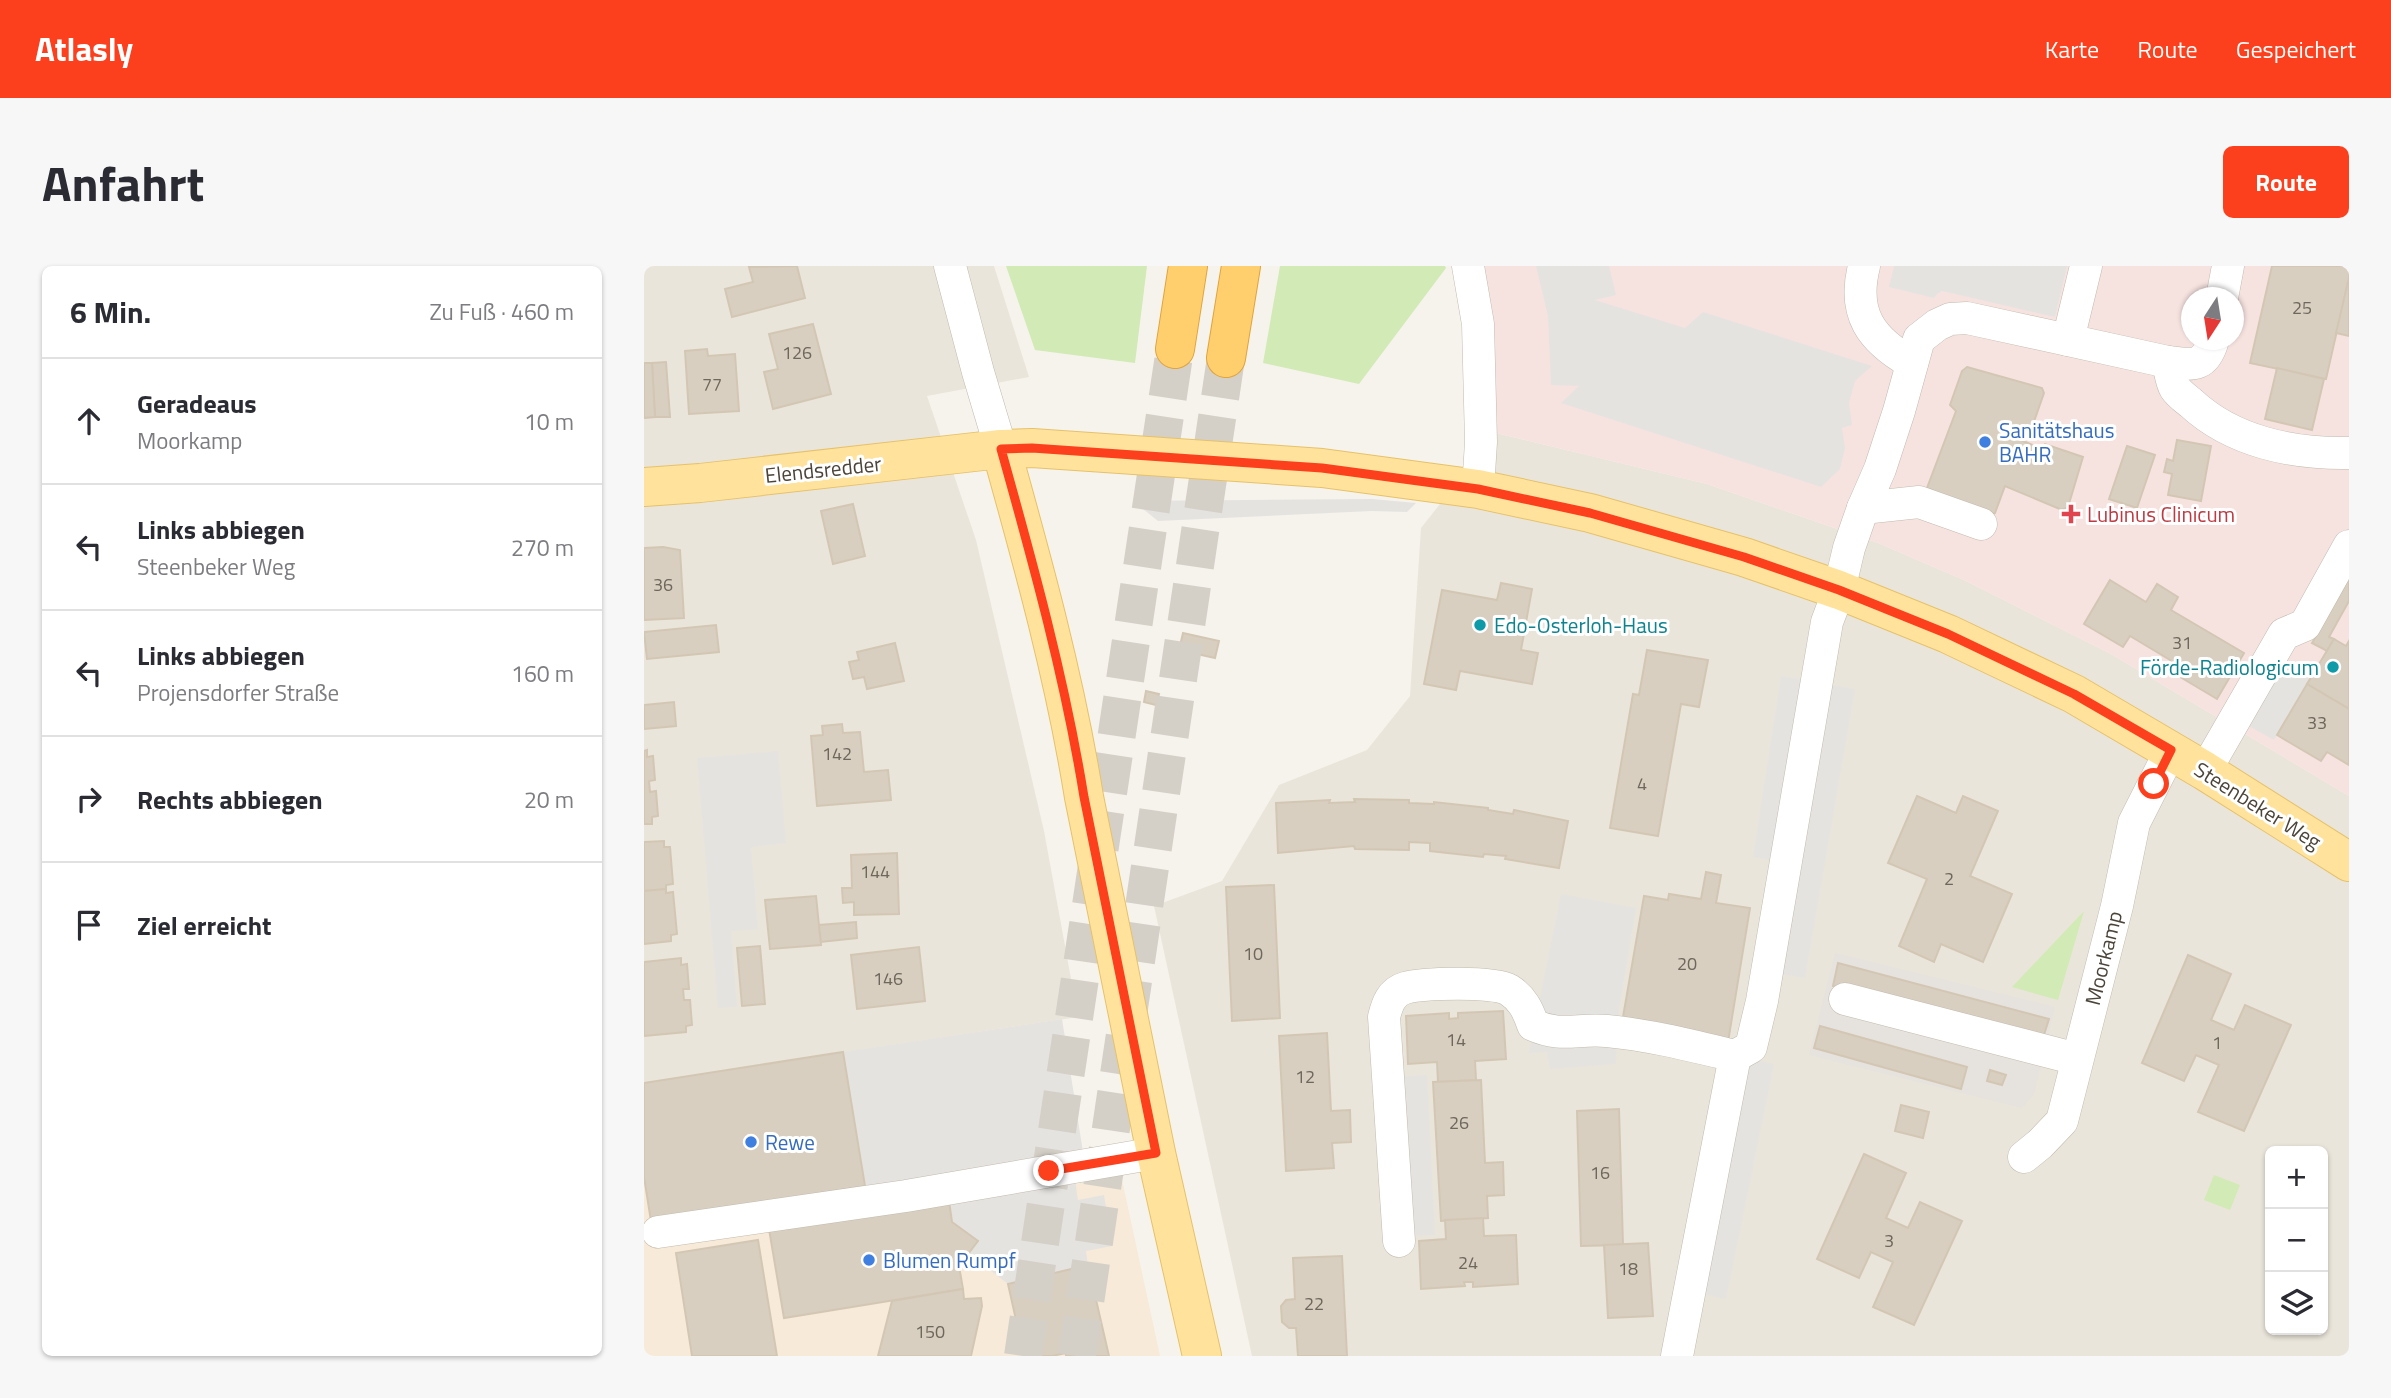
<!DOCTYPE html>
<html lang="de">
<meta charset="utf-8">
<style>
:root{--surface:#fff;--page:#f7f7f7;--text:#2b2b33;--muted:#7c7c81;--line:#e1e1e2;--accent:#fc3f1d}
body{margin:0;font-family:"Titillium Web",sans-serif;background:var(--page);color:var(--text)}
.controls{position:absolute;right:21px;bottom:21px;display:grid;overflow:hidden;border-radius:10px;box-shadow:0 2px 5px #0004}
.controls button{width:63px;height:63px;display:grid;place-items:center;padding:0;border:0;border-bottom:2px solid var(--line);background:var(--surface);color:var(--text);font:35px sans-serif}
.compass{position:absolute;left:1537px;top:21px;width:63px;height:63px;border-radius:50%;background:var(--surface);box-shadow:0 2px 5px #0004;rotate:192deg}
.stop{position:absolute;width:21px;height:21px;margin:-16px;border:5px solid #fc3f1d;border-radius:50%;background:#fff}
.stop.end{background:#fc3f1d;border-color:#fff;box-shadow:0 2px 7px #0008}
.list{margin:0;padding:0;list-style:none}
h2{display:flex;justify-content:space-between;align-items:center;height:91px;margin:0;padding:0 28px;font-size:30px}
h2 small{font-size:23px;font-weight:400;color:var(--muted)}
.list li{display:grid;grid-template-columns:46px 1fr auto;gap:21px;align-items:center;box-sizing:border-box;height:126px;padding:0 28px;border-top:2px solid var(--line)}
.list b{display:block;font-size:26px;white-space:nowrap}
.list p{margin:0;font-size:23px;white-space:nowrap;color:var(--muted)}
.list em{font-size:23px;font-style:normal;color:var(--muted)}
.icon{flex:none;width:38px;height:38px;fill:none;stroke:currentColor;stroke-width:2;stroke-linecap:round;stroke-linejoin:round}
.map{position:relative;flex:none;width:1705px;height:1090px;overflow:hidden;border-radius:10px}
header{display:flex;align-items:center;gap:42px;box-sizing:border-box;height:98px;padding:0 35px;background:var(--accent);color:#fff}
header strong{font-size:33px}
nav{display:flex;gap:38px;margin-inline-start:auto;font-size:24px}
.intro{display:flex;align-items:center;justify-content:space-between;box-sizing:border-box;height:168px;padding:0 42px}
h1{margin:0;font-size:49px}
.button{padding:18px 32px;border-radius:10px;background:var(--accent);color:#fff;font-size:24px;font-weight:700}
main{display:flex;gap:42px;padding:0 42px}
aside{flex:1;background:var(--surface);border-radius:10px;box-shadow:0 2px 5px #0004}
.map>svg:first-child{display:block}
</style>
<header>
<strong>Atlasly</strong>
<nav><a>Karte</a><a>Route</a><a>Gespeichert</a></nav>
</header>
<div class="intro"><h1>Anfahrt</h1><a class="button">Route</a></div>
<main>
<aside>
<h2>6 Min.<small>Zu Fuß · 460 m</small></h2>
<ul class="list">
<li><svg class="icon" aria-label="ahead" viewBox="0 0 24 24"><path d="M12 20V5M6 11l6-6 6 6"/></svg><div><b>Geradeaus</b><p>Moorkamp</p></div><em>10 m</em></li>
<li><svg class="icon" aria-label="left" viewBox="0 0 24 24"><path d="M17 20v-9H6M10 6l-5 5 5 5"/></svg><div><b>Links abbiegen</b><p>Steenbeker Weg</p></div><em>270 m</em></li>
<li><svg class="icon" aria-label="left" viewBox="0 0 24 24"><path d="M17 20v-9H6M10 6l-5 5 5 5"/></svg><div><b>Links abbiegen</b><p>Projensdorfer Straße</p></div><em>160 m</em></li>
<li><svg class="icon" aria-label="right" viewBox="0 0 24 24"><path d="M7 20v-9h11M14 6l5 5-5 5"/></svg><div><b>Rechts abbiegen</b></div><em>20 m</em></li>
<li><svg class="icon" aria-label="arrive" viewBox="0 0 24 24"><path d="M6 21V4h12l-3 4 3 4H6"/></svg><div><b>Ziel erreicht</b></div></li>
</ul>
</aside>
<div class="map">
<svg width="1705" height="1090" viewBox="0 0 1705 1090">
<rect width="100%" height="100%" fill="#f6f3ec"/>
<!-- residential -->
<g fill="#eae5da" fill-rule="evenodd">
<path d="M0 0H350L385 111 283 130 332 274 400 565 434 751 0 817Z"/>
<path d="M852 167 1063 218 1234 277 1320 314 1467 388 1705 530V1090H608L510 640 578 615 635 519 723 484 766 430 777 262ZM1626 885H1679V1064H1626Z"/>
</g>
<!-- commercial -->
<path fill="#f7ead8" d="M418 753 427 888 432 918 477 909 516 1090H0V817Z"/>
<!-- industrial -->
<path fill="#e6e2dd" d="M1191 687 1411 741 1390 828 1378 842 1165 789Z"/>
<!-- medical -->
<path fill="#f6e3e0" fill-rule="evenodd" d="M833 0H1705V530L1467 388 1320 314 1234 277 1063 218 852 167ZM1548 32H1590V74H1548Z"/>
<!-- green -->
<g fill="#d2eab5">
<path d="M362 0H503L491 97 391 84Z"/>
<path d="M636 0H801L802 2 715 118 619 97Z"/>
<path d="M1440 645 1414 734 1368 721Z"/>
<path d="M1570 909 1596 919 1586 944 1560 934Z"/>
</g>
<!-- parking -->
<g fill="#e5e3e0">
<path d="M892 0H965L972 29 951 34 1041 62 1059 46 1228 100 1211 115 1205 137 1208 159 1198 162 1201 182 1196 203 1177 221 917 137 935 120 907 119 904 50Z"/>
<path d="M1250 0H1423L1411 51 1298 25 1293 28 1290 32 1245 21Z"/>
<path d="M728 233 772 237 763 246 728 245 514 255 489 235Z"/>
<path d="M1630 389 1667 409 1630 474 1592 453Z"/>
<path d="M1137 410 1211 423 1161 712 1131 707 1149 597 1109 591Z"/>
<path d="M134 485 142 577 107 581 114 663 87 665 93 741 74 742 53 492Z"/>
<path d="M917 628 992 642 974 749 972 798 906 803 903 786 885 787Z"/>
<path d="M418 753 439 886 427 888 434 934 460 929 468 980 442 985 444 999 364 1018 324 987 334 975 308 956 221 920 199 786Z"/>
<path d="M1102 792 1130 798 1082 1033 1054 1027Z"/>
<path d="M783 809 791 969 761 970 752 811Z"/>
</g>
<!-- building -->
<g fill="#d8cfc1" stroke="#d3c7b4" stroke-width="2">
<path d="M153 0 161 32 88 51 81 23 109 16 105 1Z"/>
<path d="M1628 0H1705V12L1682 113 1606 97Z"/>
<path d="M1704 16H1705V70L1692 67Z"/>
<path d="M169 58 187 128 129 143 120 106 134 103 125 68Z"/>
<path d="M63 83 64 90 91 88 95 145 45 148 41 85Z"/>
<path d="M22 96 26 151H11L8 97Z"/>
<path d="M0 97H8L11 151 0 152Z"/>
<path d="M1323 101 1398 122 1400 127 1386 167 1377 169V174L1396 182 1401 178 1439 191 1424 241 1418 244 1361 220 1351 247 1344 250 1283 222 1312 145 1306 139 1318 105Z"/>
<path d="M1633 102 1680 113 1668 164 1621 153Z"/>
<path d="M1533 174 1567 180 1557 235 1524 229 1528 208 1520 206 1523 193 1529 195Z"/>
<path d="M1483 180 1511 189 1493 242 1465 233Z"/>
<path d="M209 238 221 290 189 298 177 245Z"/>
<path d="M19 281 36 284 40 352 0 354V282Z"/>
<path d="M1705 308V335L1685 371 1690 373 1683 385 1668 377 1703 316Z"/>
<path d="M1466 314 1502 336 1513 318 1534 331 1527 344 1600 387 1573 433 1521 402 1526 394 1486 370 1479 381 1440 358Z"/>
<path d="M857 317 888 323 877 384 894 387 888 418 816 405 812 424 780 418 798 324 853 334Z"/>
<path d="M72 359 75 386 3 393 0 366Z"/>
<path d="M539 367 575 375 571 392 535 384Z"/>
<path d="M1690 373 1702 380 1705 375V443L1663 418Z"/>
<path d="M251 377 260 415 223 423 220 411 209 413 205 396 215 394 213 386Z"/>
<path d="M1003 384 1064 394 1055 441 1037 438 1014 570 966 562 989 428 995 429Z"/>
<path d="M1663 418 1705 443V499L1683 486 1677 495 1633 469Z"/>
<path d="M502 425 515 428 512 439 500 436Z"/>
<path d="M30 436 32 460 0 463V439Z"/>
<path d="M198 458 199 467 216 466 220 506 244 504 247 534 173 540 167 470 179 469 178 460Z"/>
<path d="M3 484V491L9 490 11 514 5 515 6 526 12 525 14 550 8 551V558H0V485Z"/>
<path d="M1273 530 1312 547 1319 530 1354 545 1326 610 1368 628 1339 696 1297 678 1290 696 1255 680 1283 613 1244 597Z"/>
<path d="M710 533 765 534V537L790 538V536L844 542V544L869 548 870 544 924 555 915 602 861 593 862 590 840 588 839 591 786 585V577L765 576V584L711 583 710 580 634 587 632 537 686 534 685 537 711 536Z"/>
<path d="M20 575V581H26L29 618 22 619V623L0 625V576Z"/>
<path d="M253 587 255 648 210 649V636L199 637 198 622H208L207 589Z"/>
<path d="M1062 606 1077 609 1072 637 1106 642 1084 776 979 751 1000 630 1024 634 1025 628 1057 633Z"/>
<path d="M630 619 636 752 588 755 582 621Z"/>
<path d="M22 623V627L29 626 33 668 27 669V675L0 678V625Z"/>
<path d="M172 630 177 679 126 683 121 634Z"/>
<path d="M212 656 213 672 177 676 175 659Z"/>
<path d="M116 680 121 738 98 740 93 682Z"/>
<path d="M275 681 281 735 213 743 207 689Z"/>
<path d="M1544 689 1587 708 1567 754 1590 764 1601 739 1647 759 1600 865 1554 846 1575 799 1552 789 1540 815 1498 797Z"/>
<path d="M37 692V699L43 698 45 723H39L40 734H46L48 759 42 760V766L0 770V696Z"/>
<path d="M1194 697 1405 753 1398 775 1189 720Z"/>
<path d="M859 745 862 793 831 795 832 814 794 816 793 796 764 798 762 750 805 747V753L814 752V747Z"/>
<path d="M1176 760 1323 801 1317 823 1170 782Z"/>
<path d="M683 767 687 845 706 844 707 876 688 877 690 902 642 905 635 770Z"/>
<path d="M199 786 221 920 7 955 0 911V817Z"/>
<path d="M1346 804 1362 809 1358 819 1343 815Z"/>
<path d="M837 814 841 897 859 896 860 929 843 930 844 952 797 955 789 816Z"/>
<path d="M1257 839 1285 846 1279 872 1251 865Z"/>
<path d="M975 843 979 979 937 980 933 845Z"/>
<path d="M1220 888 1262 907 1242 952 1264 962 1276 936 1318 955 1270 1059 1229 1041 1249 996 1227 986 1215 1012 1173 993Z"/>
<path d="M305 935 308 956 334 975 315 1000 319 1023 140 1052 125 963Z"/>
<path d="M839 952 840 970 872 969 874 1018 829 1021V1016H820L821 1020 777 1023 775 975 802 973 801 954Z"/>
<path d="M114 974 133 1090H48L32 987Z"/>
<path d="M1004 977 1009 1050 964 1052 960 979Z"/>
<path d="M698 990 703 1090H654L652 1062H645L638 1056 637 1040 642 1034 651 1033 649 992Z"/>
<path d="M444 999 465 1090H422V1087L408 1090H380L364 1018Z"/>
<path d="M319 1023 320 1033 337 1032 338 1040 327 1090H234L248 1035Z"/>
</g>
<g fill="none" stroke-linecap="round" stroke-linejoin="round">
<!-- highway-tunnel -->
<g stroke="#d4d0c8" stroke-width="38" stroke-dasharray="38 19" stroke-linecap="butt">
<path d="M379 1090 531 83"/>
<path d="M433 1090 582 92"/>
</g>
<defs>
<g id="minor">
<path d="M306 0 334 106 357 183"/>
<path d="M824 0 834 58 837 176 834 223"/>
<path d="M1220 0C1208 48 1227 74 1268 97"/>
<path d="M1578 32 1584 0"/>
<path d="M1424 74 1442 0"/>
<path d="M1524 96C1526 104 1527 116 1531 122 1535 128 1542 133 1547 137 1589 176 1649 188 1705 187"/>
<path d="M1219 242 1275 236 1337 258"/>
<path d="M1561 505 1640 368 1661 359 1705 280"/>
<path d="M1201 733 1433 793"/>
<path d="M1380 891 1396 878 1418 855 1473 640 1490 557 1527 484"/>
<path d="M14 966 262 930 512 887"/>
<path d="M755 975 740 751C743 739 747 726 761 722 778 717 850 715 865 724 878 732 884 744 889 759 918 772 934 762 963 765 1006 769 1049 780 1091 790L1107 781 1118 735 1183 356 1195 324 1205 282 1219 242 1236 203 1255 145 1275 73 1293 59 1306 53 1323 52 1524 96C1549 99 1561 102 1569 74"/>
<path d="M1033 1090 1091 790"/>
</g>
<g id="major">
<path d="M357 183C389 297 421 413 440 531L512 887 558 1090"/>
<path d="M0 221 56 217 357 183 388 182 678 202 834 223 946 247 1100 291 1195 324 1304 368 1430 428 1561 505 1705 596"/>
</g>
<g id="highway">
<path d="M531 83 544 0"/>
<path d="M582 92 597 0"/>
</g>
</defs>
<!-- minor casing -->
<use href="#minor" stroke="#c2bbae" stroke-width="33"/>
<!-- major casing -->
<use href="#major" stroke="#e6c16a" stroke-width="40"/>
<!-- highway casing -->
<use href="#highway" stroke="#e0a43c" stroke-width="40"/>
<!-- minor -->
<use href="#minor" stroke="#fff" stroke-width="32"/>
<!-- major -->
<use href="#major" stroke="#ffe39c" stroke-width="38"/>
<!-- highway -->
<use href="#highway" stroke="#ffcf6e" stroke-width="38"/>
</g>
<g fill="none" stroke-linecap="round" stroke-linejoin="round">
<!-- route -->
<path stroke="#fc3f1d" stroke-width="9" d="M405 905 512 887 440 531C421 413 389 297 357 183L388 182 678 202 834 223 946 247 1100 291 1195 324 1304 368 1430 428 1527 484 1510 518"/>
</g>
<!-- markers -->
<g fill="#3f7fe0" stroke="#fff" stroke-width="2.5">
<circle cx="1341" cy="176" r="7"/>
<circle cx="107" cy="876" r="7"/>
<circle cx="225" cy="994" r="7"/>
</g>
<path fill="#e0444e" stroke="#fff" stroke-width="2.5" d="M1423.5 237.5h7v7h7v7h-7v7h-7v-7h-7v-7h7z"/>
<g fill="#0f9aa8" stroke="#fff" stroke-width="2.5">
<circle cx="836" cy="359" r="7"/>
<circle cx="1689" cy="401" r="7"/>
</g>
<g text-anchor="middle" dominant-baseline="central" stroke-width="6" stroke-linejoin="round" paint-order="stroke">
<!-- number labels -->
<g font-size="18" fill="#6e675b">
<text x="1658" y="41">25</text>
<text x="153" y="86">126</text>
<text x="68" y="118">77</text>
<text x="19" y="318">36</text>
<text x="1538" y="376">31</text>
<text x="1673" y="456">33</text>
<text x="193" y="487">142</text>
<text x="998" y="517">4</text>
<text x="231" y="605">144</text>
<text x="1305" y="612">2</text>
<text x="609" y="687">10</text>
<text x="1043" y="697">20</text>
<text x="244" y="712">146</text>
<text x="812" y="773">14</text>
<text x="1573" y="776">1</text>
<text x="661" y="810">12</text>
<text x="815" y="856">26</text>
<text x="956" y="906">16</text>
<text x="1245" y="974">3</text>
<text x="824" y="996">24</text>
<text x="984" y="1002">18</text>
<text x="670" y="1037">22</text>
<text x="286" y="1065">150</text>
</g>
<!-- shop labels -->
<g font-size="21" fill="#366cbe" stroke="#fff" text-anchor="start">
<text x="1355" y="164">Sanitätshaus<tspan x="1355" dy="24">BAHR</tspan></text>
<text x="121" y="876">Rewe</text>
<text x="239" y="994">Blumen Rumpf</text>
</g>
<!-- street labels -->
<g font-size="21" fill="#4b4439" stroke="#fff">
<text transform="translate(179 203) rotate(-6)">Elendsredder</text>
<text transform="translate(1614 539) rotate(32)">Steenbeker Weg</text>
<text transform="translate(1459 692) rotate(-76)">Moorkamp</text>
</g>
<!-- health labels -->
<g font-size="21" fill="#be3a42" stroke="#fff" text-anchor="start">
<text x="1443" y="248">Lubinus Clinicum</text>
</g>
<!-- culture labels -->
<g font-size="21" fill="#0d838f" stroke="#fff" text-anchor="start">
<text x="850" y="359">Edo-Osterloh-Haus</text>
<text x="1675" y="401" text-anchor="end">Förde-Radiologicum</text>
</g>
</g>
</svg>
<div class="controls">
<button>+</button>
<button>−</button>
<button><svg class="icon" aria-label="layers" viewBox="0 0 24 24"><path d="M12 4l9 5-9 5-9-5zM3 14l9 5 9-5"/></svg></button>
</div>
<svg class="compass" viewBox="-18 -18 36 36"><path d="M0-13l5 13h-10z" fill="#e53935"/><path d="M0 13l5-13h-10z" fill="#7c7c81"/></svg>
<div class="stop" style="left:1510px;top:518px"></div>
<div class="stop end" style="left:405px;top:905px"></div>
</div>
</main>
